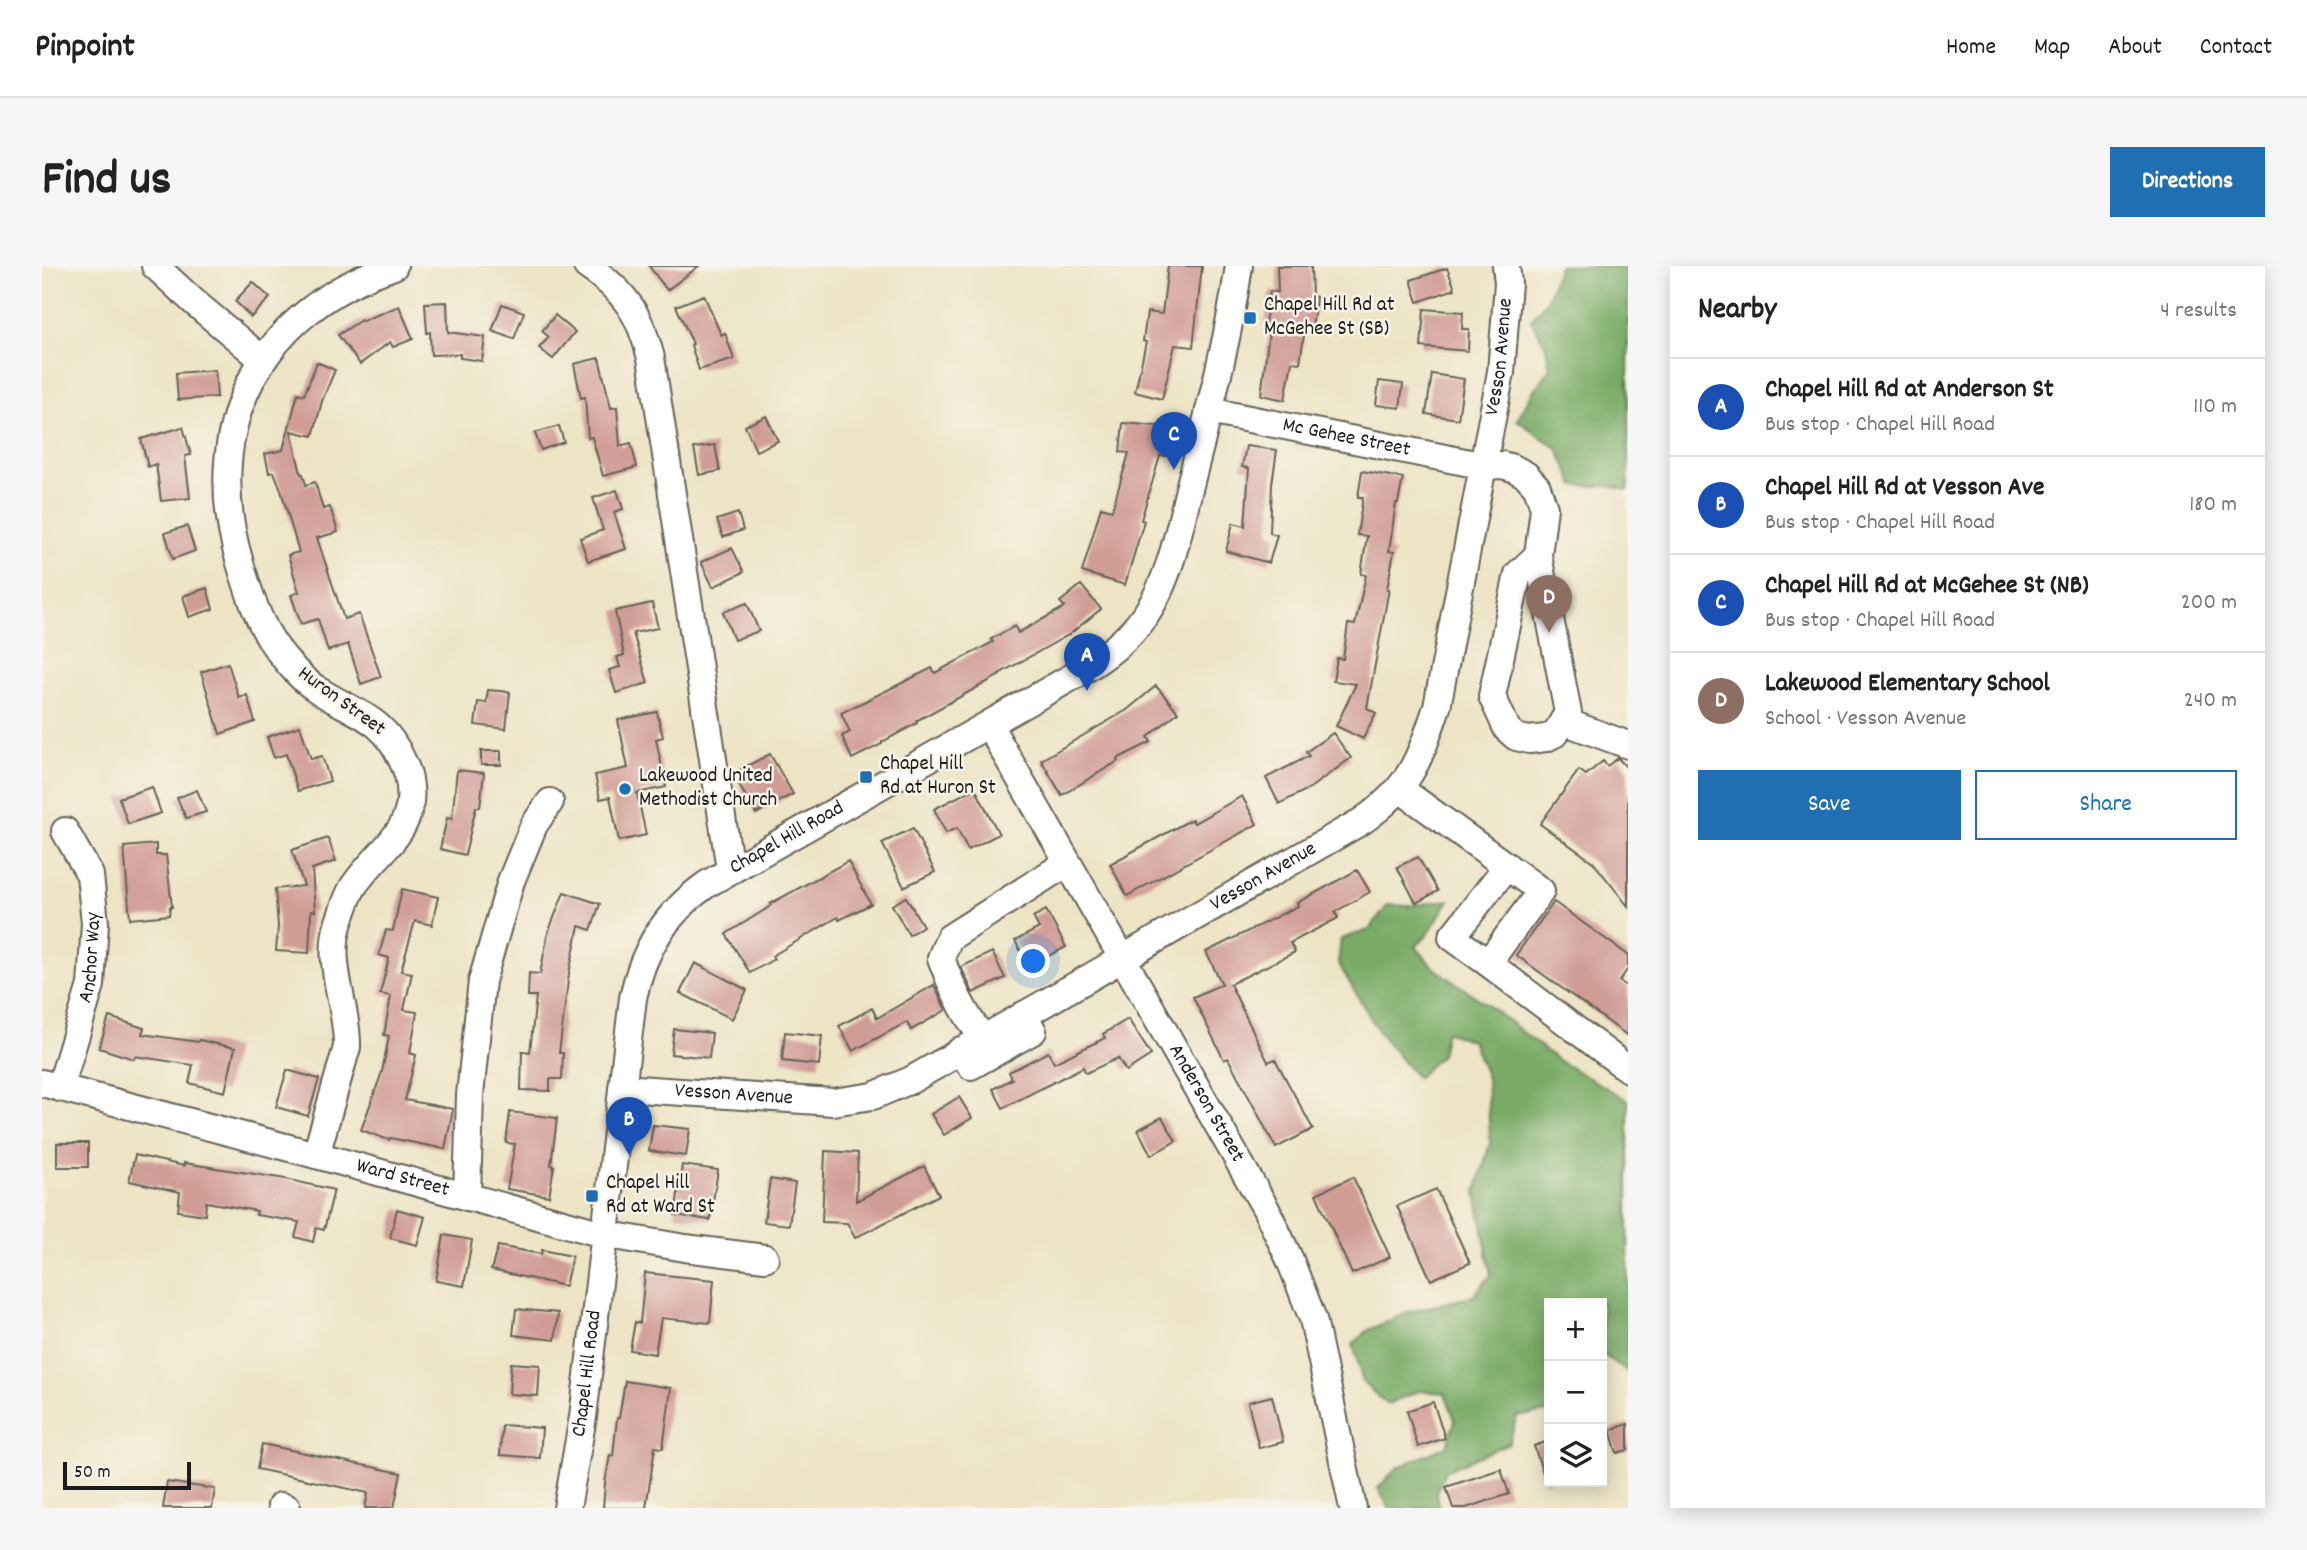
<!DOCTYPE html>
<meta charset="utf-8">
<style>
:root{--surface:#fff;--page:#f6f6f6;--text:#222;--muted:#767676;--line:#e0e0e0;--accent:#1f6fb2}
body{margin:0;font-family:Dekko,sans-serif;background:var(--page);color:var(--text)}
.controls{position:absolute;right:21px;bottom:21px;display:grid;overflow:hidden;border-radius:0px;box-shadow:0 4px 18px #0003}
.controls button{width:63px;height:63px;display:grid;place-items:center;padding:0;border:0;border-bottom:2px solid var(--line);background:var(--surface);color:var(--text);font:35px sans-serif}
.scale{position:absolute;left:21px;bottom:18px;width:128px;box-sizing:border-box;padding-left:7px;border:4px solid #1c1c1c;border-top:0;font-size:19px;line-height:24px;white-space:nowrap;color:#1c1c1c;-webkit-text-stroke:5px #f7f3e8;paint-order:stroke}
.you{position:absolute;left:992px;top:696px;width:24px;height:24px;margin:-18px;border:5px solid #fff;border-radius:50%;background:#1a73e8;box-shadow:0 0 0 10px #1a73e833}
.badge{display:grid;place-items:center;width:46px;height:46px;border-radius:50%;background:var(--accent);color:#fff;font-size:23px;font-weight:700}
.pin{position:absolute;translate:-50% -58px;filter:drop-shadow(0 2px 4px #0008)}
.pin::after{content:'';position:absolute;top:37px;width:24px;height:21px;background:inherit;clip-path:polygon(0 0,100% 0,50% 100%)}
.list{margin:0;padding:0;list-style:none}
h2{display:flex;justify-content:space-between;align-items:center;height:91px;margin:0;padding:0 28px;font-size:30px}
h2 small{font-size:23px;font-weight:400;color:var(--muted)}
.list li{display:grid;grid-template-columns:46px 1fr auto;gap:21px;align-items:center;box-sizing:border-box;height:98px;padding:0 28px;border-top:2px solid var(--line)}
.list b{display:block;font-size:26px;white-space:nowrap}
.list p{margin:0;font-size:23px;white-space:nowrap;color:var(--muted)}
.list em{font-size:23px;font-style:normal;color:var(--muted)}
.actions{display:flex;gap:14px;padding:21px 28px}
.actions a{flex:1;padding:16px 0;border:2px solid var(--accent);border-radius:0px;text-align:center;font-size:24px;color:var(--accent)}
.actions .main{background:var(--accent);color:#fff}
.icon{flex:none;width:38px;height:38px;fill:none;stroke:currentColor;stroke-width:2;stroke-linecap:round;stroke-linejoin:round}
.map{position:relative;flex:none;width:1586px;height:1242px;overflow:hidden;border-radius:0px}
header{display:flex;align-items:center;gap:42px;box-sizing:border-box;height:98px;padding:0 35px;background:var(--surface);border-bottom:2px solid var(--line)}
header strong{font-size:33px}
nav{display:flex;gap:38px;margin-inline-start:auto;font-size:24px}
.intro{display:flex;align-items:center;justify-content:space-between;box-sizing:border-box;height:168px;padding:0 42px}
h1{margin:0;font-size:49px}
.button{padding:18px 32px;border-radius:0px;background:var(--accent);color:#fff;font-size:24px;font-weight:700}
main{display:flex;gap:42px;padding:0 42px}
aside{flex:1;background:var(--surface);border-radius:0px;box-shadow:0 4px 18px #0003}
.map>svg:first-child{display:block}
</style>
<header>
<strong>Pinpoint</strong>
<nav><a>Home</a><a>Map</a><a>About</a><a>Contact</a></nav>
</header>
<div class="intro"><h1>Find us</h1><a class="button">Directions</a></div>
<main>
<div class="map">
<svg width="1586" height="1242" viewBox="0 0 1586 1242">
<rect width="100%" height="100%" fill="#f7f3e8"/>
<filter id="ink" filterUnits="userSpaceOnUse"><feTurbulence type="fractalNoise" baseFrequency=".0143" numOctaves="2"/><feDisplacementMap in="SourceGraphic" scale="14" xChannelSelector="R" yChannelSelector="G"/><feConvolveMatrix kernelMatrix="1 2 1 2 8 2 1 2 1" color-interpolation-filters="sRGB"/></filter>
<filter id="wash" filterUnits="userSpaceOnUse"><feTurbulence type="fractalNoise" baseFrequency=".00686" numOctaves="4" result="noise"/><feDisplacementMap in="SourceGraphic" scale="28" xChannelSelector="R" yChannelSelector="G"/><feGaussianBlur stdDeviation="1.57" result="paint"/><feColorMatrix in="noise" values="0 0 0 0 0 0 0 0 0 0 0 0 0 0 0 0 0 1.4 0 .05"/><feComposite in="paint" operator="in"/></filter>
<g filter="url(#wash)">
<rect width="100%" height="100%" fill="#ede4c5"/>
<!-- forest -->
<g fill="#79ab66" stroke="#4a6441" stroke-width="2">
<path d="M1517 0H1586V224L1566 220H1533L1516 183 1475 154 1493 122 1508 104 1504 80 1489 54 1504 35Z"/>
<path d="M1407 634 1388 665 1374 681 1391 701 1453 744 1517 795 1586 834V1106L1560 1088V1037H1507V1146L1475 1150 1467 1177 1403 1205 1394 1227 1397 1242H1347L1336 1222 1356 1201 1405 1180 1413 1154 1403 1127 1376 1125 1345 1138 1321 1117 1311 1078 1326 1064 1367 1046 1431 1030 1449 1009 1434 926 1448 877 1445 812 1430 775 1404 765 1399 789 1375 812 1338 768 1296 697 1299 673 1327 664 1346 639 1366 640Z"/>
</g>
<g id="blocks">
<!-- building -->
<g fill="#d09c96">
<path d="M607 0H657L625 24Z"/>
<path d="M1126 0H1160L1151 81 1133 79 1120 133 1093 126 1104 76 1101 75 1105 46 1120 48Z"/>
<path d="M1235 0H1269L1270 30 1274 31 1270 63 1263 62 1258 97 1250 96 1243 134 1219 129 1228 58 1223 57 1228 25 1236 26Z"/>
<path d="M1405 2 1413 23 1376 36 1369 14Z"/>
<path d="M211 16 228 32 209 51 193 35Z"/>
<path d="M662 29 679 69 683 67 692 93 657 104 649 79 651 78 634 40Z"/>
<path d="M405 36 406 66 443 71 440 95 418 92V88L389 89 388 66 385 67 383 37Z"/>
<path d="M460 38 482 46 472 73 450 65Z"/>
<path d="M357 40 371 73 351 81 348 76 318 98 296 69 319 54 320 55Z"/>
<path d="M1382 43 1421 46 1420 63H1427L1426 85 1379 81Z"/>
<path d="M513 49 533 66 511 93 497 82 507 71 500 65Z"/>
<path d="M557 92 569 142 575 141 578 180 589 177 595 201 561 210 550 171 546 172 543 131 539 132 532 98Z"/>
<path d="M275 96 293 104 280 135 271 170 249 165 259 208H261L264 219 273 216 281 243 288 241 296 266 275 272 302 353 317 348 339 411 319 418 306 378 286 385 276 353 259 358 249 329 257 326 246 289 257 286 238 221 232 206 227 207 223 188 241 184 256 127 262 129Z"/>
<path d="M173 104 175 131 136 134 134 107Z"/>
<path d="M1390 108 1422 113 1416 153 1384 148Z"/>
<path d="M1337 115 1361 118 1358 142 1334 139Z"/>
<path d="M724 150 736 175 714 185 703 160Z"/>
<path d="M1081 157 1126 161 1124 190H1118L1099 254 1102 255 1083 319 1040 306 1059 241 1070 244 1087 187 1078 186Z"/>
<path d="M517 160 522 176 499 184 493 167Z"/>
<path d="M141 161 149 189 143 190 148 232 119 235 114 198 106 201 99 173Z"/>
<path d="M673 179 678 205 657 209 652 182Z"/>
<path d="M1204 180 1235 184 1230 218 1228 267 1235 269 1227 297 1184 285 1191 257 1203 260 1207 202 1200 201Z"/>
<path d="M1320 205 1361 212 1356 237H1354L1347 285 1352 286 1345 323H1347L1325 442 1334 447 1321 473 1294 460 1314 418 1291 415 1295 392 1301 393 1306 358 1313 359 1324 309 1319 308 1325 270 1315 269 1321 231H1316Z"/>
<path d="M575 224 581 243 572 246 584 283 546 295 538 272 561 264 551 232Z"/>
<path d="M696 247 701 264 681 271 675 254Z"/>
<path d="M145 260 153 285 131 293 123 267Z"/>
<path d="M690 282 702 306 671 321 659 296Z"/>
<path d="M1039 319 1059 343 1028 368 957 408 958 409 874 455 875 457 840 476V478L810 493 800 470 808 466 799 447 890 402 893 407 951 376 949 373 973 360 976 367 1023 341 1018 336Z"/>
<path d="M165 322 171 343 147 351 141 330Z"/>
<path d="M610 337 616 362 591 367 606 417 574 427 567 404 578 401 575 391 582 389 573 345Z"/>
<path d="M705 337 717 365 692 374 681 346Z"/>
<path d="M186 397 197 432 205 429 213 456 178 468 159 406Z"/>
<path d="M1114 420 1136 446 1106 471 1109 476 1075 493 1076 495 1020 529 999 494 1085 444Z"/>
<path d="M446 424 468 426 464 463 433 459 436 436 444 437Z"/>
<path d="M615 446 621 471 614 473 624 521 595 527 604 569 577 575 568 531 558 533 553 509 586 502 576 454Z"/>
<path d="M258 460 269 493 280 490 288 515 256 525 244 488 232 492 225 471Z"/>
<path d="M1291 467 1309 492 1268 522 1237 538 1224 512 1267 490 1264 486Z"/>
<rect x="439" y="485" width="20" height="14"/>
<path d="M728 488 751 528 714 548 697 519 705 515 699 503Z"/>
<path d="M1576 492 1586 503V640L1551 596 1498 558 1537 504 1544 509 1561 495 1565 500Z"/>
<path d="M415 504 442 507 438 541H434L423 589 398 583 405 552 410 553Z"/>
<path d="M110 521 119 547 86 558 77 532Z"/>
<path d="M933 522 957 568 926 584 915 562 904 567 892 543Z"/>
<path d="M155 524 164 546 144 552 135 532Z"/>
<path d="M1200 530 1215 558 1085 630 1068 598 1150 553 1152 557Z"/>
<path d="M871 562 893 606 862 621 840 577Z"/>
<path d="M286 572 294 595 270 603 273 645H269L267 687 234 685 236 660 233 623 262 620 250 584Z"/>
<path d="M114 578V589H124L130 641H128L127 649 88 653 82 581Z"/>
<path d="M1376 591 1396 625 1374 637 1355 601Z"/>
<path d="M806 595 829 638 797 654 796 651 730 690 732 693 708 707 684 668 729 640 728 638Z"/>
<path d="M1315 604 1328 626 1293 646 1296 652 1248 677 1253 686 1188 718 1226 796 1233 793 1271 863 1234 882 1186 792 1182 794 1151 731 1180 718 1164 686 1256 640 1255 637Z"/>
<path d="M360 623 396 631 390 659 373 655 359 705 370 707 362 744 375 746 368 787 374 789 363 834 411 843 403 883 348 872 347 874 319 864 340 806 347 770 342 769 349 730 338 728 347 692 337 689 344 664 351 665Z"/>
<path d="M522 626 558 638 549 664 537 660 527 707 517 787H521L520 813H508V825L479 824 480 785 488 786 494 730H486L487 707 498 708 506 667Z"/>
<path d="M864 631 881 660 867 669 850 639Z"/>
<path d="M1512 636 1586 689V703L1577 715 1586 721V770L1474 689Z"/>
<path d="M1004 644 1024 681 987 700 973 675 997 662 991 651Z"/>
<path d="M950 686 963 712 931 727 919 701Z"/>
<path d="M653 697 705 724 690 753 638 727Z"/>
<path d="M892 719 904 744 869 764 865 756 811 785 797 760 830 742 835 752Z"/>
<path d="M67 751 102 762 100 768 156 776 157 774 193 782 183 826 147 817 151 799 93 790 92 793 57 782Z"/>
<path d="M1086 753 1109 789 1084 805 1076 792 1044 807 1041 801 961 842 951 823 970 813 967 806 1006 786 1012 797 1063 772 1061 768Z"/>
<path d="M632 763 670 767 667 792 629 788Z"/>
<path d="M743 766 780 770 777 799 740 795Z"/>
<path d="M245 804 277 813 266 850 234 841Z"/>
<path d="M917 831 930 852 902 869 889 848Z"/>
<path d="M468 846 515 852 509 899 512 900 507 930 465 923 473 878 464 877Z"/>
<path d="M1120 851 1134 875 1109 889 1096 864Z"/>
<path d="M611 859 648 863 644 890 607 885Z"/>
<rect x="15" y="877" width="31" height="24"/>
<path d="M783 885 816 887 814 935 882 900 897 929 813 972 805 957 780 956Z"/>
<path d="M93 889 142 900V897L244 913 292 924 282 964 274 962 271 976 253 971 257 956 214 949 215 945 164 936 163 949 136 945 138 926 87 915Z"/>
<path d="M640 899 676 904 668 954 633 949Z"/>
<path d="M1311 911 1348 991 1310 1008 1274 928Z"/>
<path d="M728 913 753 917 747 959 722 956Z"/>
<path d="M1394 923 1428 997 1389 1014 1355 940Z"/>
<path d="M355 943 383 951 375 979 348 972Z"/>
<path d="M402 969 430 974 422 1020 394 1015Z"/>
<path d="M456 980 499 988 500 984 530 990 523 1020 449 1004Z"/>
<path d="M603 1007 672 1014 668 1057 619 1052 613 1088 588 1084 593 1056 598 1057Z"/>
<path d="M474 1043 516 1047 513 1074 471 1069Z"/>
<path d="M469 1097 498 1099 496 1130 467 1128Z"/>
<path d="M583 1115 629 1122 621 1182 613 1181 604 1242H561L563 1217 568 1189 571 1190 575 1152H577Z"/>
<path d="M1230 1130 1241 1176 1217 1182 1206 1136Z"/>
<path d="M1391 1136 1403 1172 1376 1181 1365 1145Z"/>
<path d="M1586 1158V1184L1575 1187 1568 1164Z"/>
<path d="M460 1159 500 1162 498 1192 458 1189Z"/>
<path d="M1507 1175V1216H1504L1492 1180Z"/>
<path d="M220 1178 359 1207 352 1242H323L326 1227 215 1203Z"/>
<path d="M1459 1203 1467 1228 1424 1242H1411L1404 1221Z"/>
<path d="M125 1216 173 1223 170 1242H121Z"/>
</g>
</g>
</g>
<g filter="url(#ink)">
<use href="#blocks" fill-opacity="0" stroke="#656257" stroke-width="2"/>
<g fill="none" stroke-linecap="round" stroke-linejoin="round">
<defs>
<g id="minor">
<path d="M113 0 152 36 221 94"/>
<path d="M545 0C583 25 598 48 609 92L688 603"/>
<path id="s1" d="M1167 145 1443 200 1460 199 1471 202 1484 209 1495 221 1502 242 1496 289 1526 447 1514 467 1504 472 1487 474 1474 471 1465 463 1450 430 1476 308 1496 289"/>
<path d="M1521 455 1586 479"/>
<path id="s2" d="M947 459 1224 943 1248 994 1271 1053 1311 1242"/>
<path d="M1358 523 1499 625 1446 697 1410 671 1465 600"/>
<path d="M1446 697 1586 803"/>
<path d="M941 772C922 748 909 720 899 692L907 672 1025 597"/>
<path d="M919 784 929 800 991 765 981 749"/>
<path id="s3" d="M0 817 274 889 561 968 643 982 723 992"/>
<path id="s4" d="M18 822 49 719 53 657 48 609 23 565"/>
<path id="s5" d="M580 822 791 836 831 830 869 814 1320 555C1368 522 1377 495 1395 441L1459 106 1466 17 1464 0"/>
<path d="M274 889 305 781C306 740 283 697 297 656 301 645 305 631 311 621 335 584 377 565 367 514 366 507 363 500 360 494 341 449 309 447 273 422 258 412 247 398 236 384 217 359 207 327 198 297 157 161 217 45 352 0"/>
<path d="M425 931 428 829 440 715 469 615 492 559 508 536"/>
<path d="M239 1240 245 1242"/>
<path id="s6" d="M525 1242 541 1151 591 732C601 683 624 647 665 618L1037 407C1063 391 1086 374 1104 348 1128 313 1137 264 1147 223 1166 149 1186 76 1197 0"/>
</g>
</defs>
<!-- minor casing -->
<use href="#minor" stroke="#656257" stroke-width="30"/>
<!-- minor -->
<use href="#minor" stroke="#fff" stroke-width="26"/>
</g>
</g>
<!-- markers -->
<g fill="#1f6fb2" stroke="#f7f3e8" stroke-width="2.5">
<rect x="1201" y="45" width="14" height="14" rx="3.5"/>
<rect x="817" y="504" width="14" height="14" rx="3.5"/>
<circle cx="583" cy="523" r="7"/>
<rect x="543" y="923" width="14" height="14" rx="3.5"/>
</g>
<g text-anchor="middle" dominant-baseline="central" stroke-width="5" stroke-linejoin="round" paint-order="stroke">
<!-- poi labels -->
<g font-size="21" fill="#1c1c1c" stroke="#f7f3e8" text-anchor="start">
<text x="1222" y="40">Chapel Hill Rd at<tspan x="1222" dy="24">McGehee St (SB)</tspan></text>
<text x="838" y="499">Chapel Hill<tspan x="838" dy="24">Rd at Huron St</tspan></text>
<text x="597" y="511">Lakewood United<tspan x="597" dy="24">Methodist Church</tspan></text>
<text x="564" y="918">Chapel Hill<tspan x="564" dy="24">Rd at Ward St</tspan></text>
</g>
<!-- street labels -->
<g font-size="21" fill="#1c1c1c" stroke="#f7f3e8">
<text stroke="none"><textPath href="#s5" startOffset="1309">Vesson Avenue</textPath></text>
<text stroke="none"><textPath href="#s1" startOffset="140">Mc Gehee Street</textPath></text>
<text transform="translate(299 436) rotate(36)">Huron Street</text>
<text stroke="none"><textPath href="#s6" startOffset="746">Chapel Hill Road</textPath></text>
<text stroke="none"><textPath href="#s5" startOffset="700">Vesson Avenue</textPath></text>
<text stroke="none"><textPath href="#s4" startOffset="135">Anchor Way</textPath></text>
<text stroke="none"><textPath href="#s5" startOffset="112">Vesson Avenue</textPath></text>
<text stroke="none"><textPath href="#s2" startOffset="436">Anderson Street</textPath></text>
<text stroke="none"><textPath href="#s3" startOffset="373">Ward Street</textPath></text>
<text stroke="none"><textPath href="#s6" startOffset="136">Chapel Hill Road</textPath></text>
</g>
</g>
</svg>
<div class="controls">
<button>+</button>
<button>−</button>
<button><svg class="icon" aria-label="layers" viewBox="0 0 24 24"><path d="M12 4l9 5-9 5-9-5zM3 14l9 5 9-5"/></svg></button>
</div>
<div class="scale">50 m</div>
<div class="you"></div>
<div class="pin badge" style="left:1045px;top:425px;background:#1a4fb4">A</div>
<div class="pin badge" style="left:587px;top:889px;background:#1a4fb4">B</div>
<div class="pin badge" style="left:1132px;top:204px;background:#1a4fb4">C</div>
<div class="pin badge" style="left:1507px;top:367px;background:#8d6e63">D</div>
</div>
<aside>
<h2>Nearby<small>4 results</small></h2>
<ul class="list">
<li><span class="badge" style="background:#1a4fb4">A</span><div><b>Chapel Hill Rd at Anderson St</b><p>Bus stop · Chapel Hill Road</p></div><em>110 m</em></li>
<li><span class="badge" style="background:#1a4fb4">B</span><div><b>Chapel Hill Rd at Vesson Ave</b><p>Bus stop · Chapel Hill Road</p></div><em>180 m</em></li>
<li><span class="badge" style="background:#1a4fb4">C</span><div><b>Chapel Hill Rd at McGehee St (NB)</b><p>Bus stop · Chapel Hill Road</p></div><em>200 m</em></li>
<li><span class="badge" style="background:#8d6e63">D</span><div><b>Lakewood Elementary School</b><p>School · Vesson Avenue</p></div><em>240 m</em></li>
</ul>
<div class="actions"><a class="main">Save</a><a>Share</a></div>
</aside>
</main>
